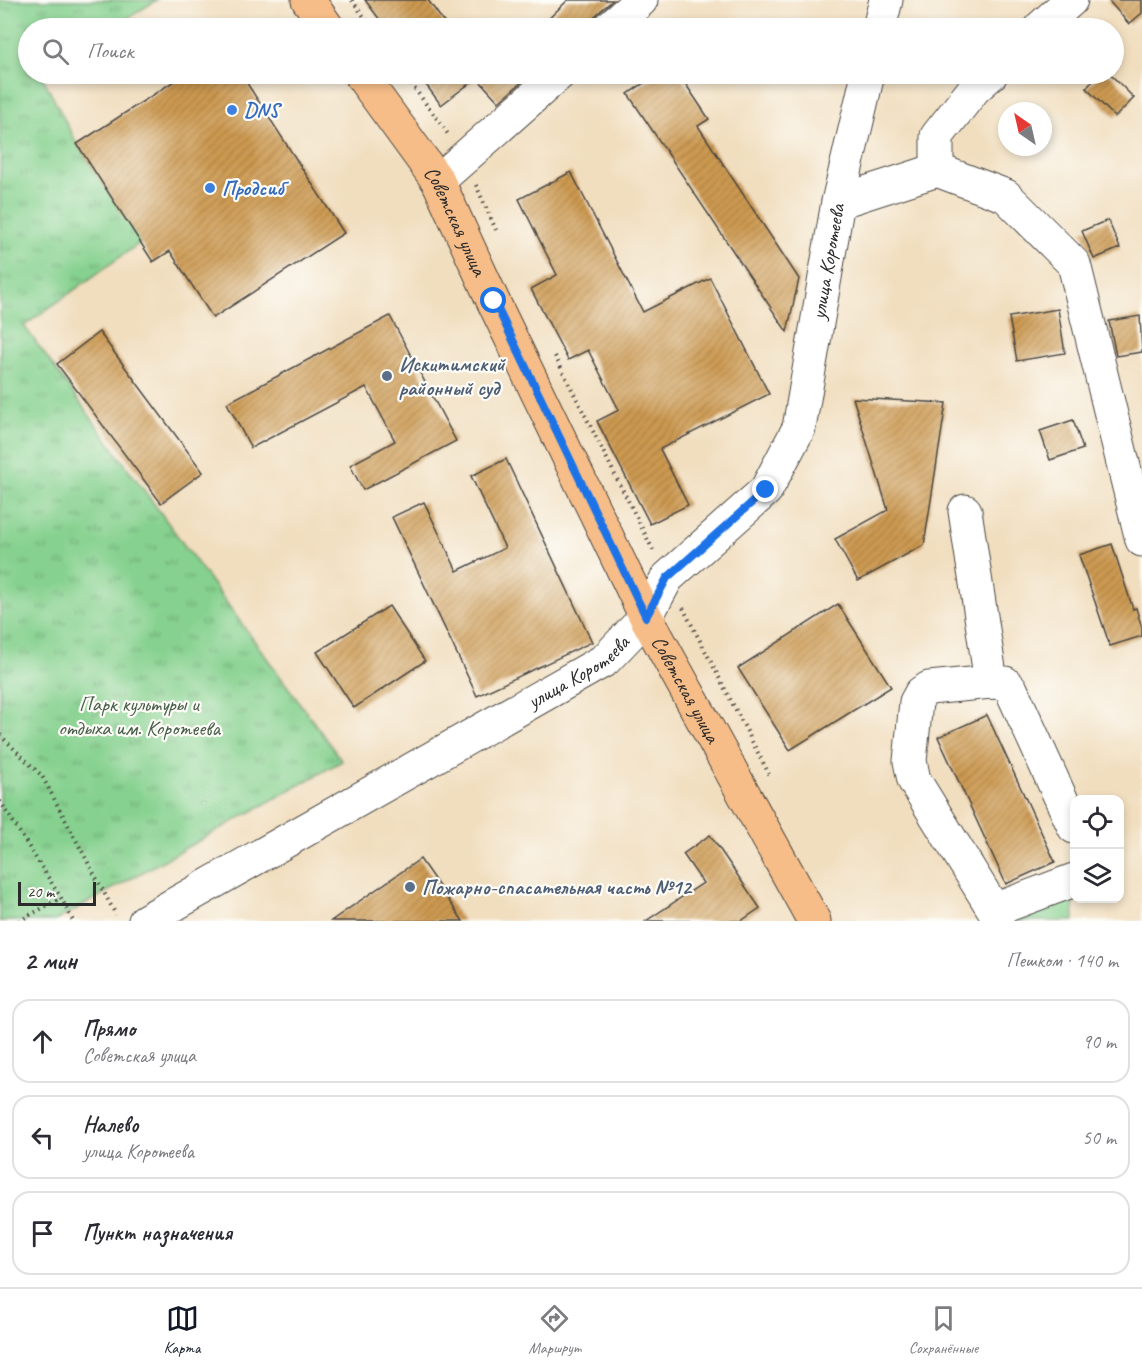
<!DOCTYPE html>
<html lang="ru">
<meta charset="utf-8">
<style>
:root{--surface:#fff;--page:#f2f2f3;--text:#2b2b33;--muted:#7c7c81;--line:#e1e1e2;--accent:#111827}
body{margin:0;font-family:Caveat,sans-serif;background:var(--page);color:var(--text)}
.controls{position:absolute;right:18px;bottom:18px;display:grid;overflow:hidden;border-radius:12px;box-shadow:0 3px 9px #0003}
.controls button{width:54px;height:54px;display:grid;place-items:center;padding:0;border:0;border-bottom:2px solid var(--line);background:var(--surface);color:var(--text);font:30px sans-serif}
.compass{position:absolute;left:998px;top:102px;width:54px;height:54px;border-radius:50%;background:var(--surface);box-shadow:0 3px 9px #0003;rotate:326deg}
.scale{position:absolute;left:18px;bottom:15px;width:78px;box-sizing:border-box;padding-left:6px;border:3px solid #2b2b2b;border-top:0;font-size:16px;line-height:21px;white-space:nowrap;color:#2b2b2b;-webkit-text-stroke:4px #fdfcf7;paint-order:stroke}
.stop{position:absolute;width:18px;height:18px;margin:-14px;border:4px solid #1a73e8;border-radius:50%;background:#fff}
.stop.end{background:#1a73e8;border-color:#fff;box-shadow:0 2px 6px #0008}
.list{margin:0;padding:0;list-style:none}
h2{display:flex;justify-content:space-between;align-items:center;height:78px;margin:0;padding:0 24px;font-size:26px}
h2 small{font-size:20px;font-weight:400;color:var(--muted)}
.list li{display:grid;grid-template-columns:39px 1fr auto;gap:18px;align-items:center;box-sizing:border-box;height:84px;margin:0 12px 12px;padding:0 12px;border:2px solid var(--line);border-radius:18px}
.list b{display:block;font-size:22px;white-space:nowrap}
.list p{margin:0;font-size:20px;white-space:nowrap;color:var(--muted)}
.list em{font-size:20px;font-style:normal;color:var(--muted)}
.icon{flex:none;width:33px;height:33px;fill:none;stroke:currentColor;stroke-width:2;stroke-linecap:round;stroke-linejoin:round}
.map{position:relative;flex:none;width:1142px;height:921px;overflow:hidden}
.search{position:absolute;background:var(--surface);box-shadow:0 3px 9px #0003;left:18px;right:18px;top:18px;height:66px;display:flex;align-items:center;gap:15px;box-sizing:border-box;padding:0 21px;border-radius:33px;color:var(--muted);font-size:22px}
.sheet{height:366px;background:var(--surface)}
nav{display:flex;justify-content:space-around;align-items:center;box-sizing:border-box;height:84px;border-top:2px solid var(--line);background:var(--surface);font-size:16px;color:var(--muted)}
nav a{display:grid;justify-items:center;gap:3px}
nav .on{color:var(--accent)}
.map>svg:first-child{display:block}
</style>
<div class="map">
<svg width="1142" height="921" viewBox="0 0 1142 921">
<defs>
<pattern id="park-tufts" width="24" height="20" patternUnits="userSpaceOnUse" patternTransform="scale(1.5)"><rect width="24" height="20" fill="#86d18f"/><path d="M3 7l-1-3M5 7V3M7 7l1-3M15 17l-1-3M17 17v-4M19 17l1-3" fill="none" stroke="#6eaa75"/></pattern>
<pattern id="building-hatch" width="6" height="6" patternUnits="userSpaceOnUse" patternTransform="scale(1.5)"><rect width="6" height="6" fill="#cd9a51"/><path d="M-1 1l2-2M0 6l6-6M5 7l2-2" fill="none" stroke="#a77e43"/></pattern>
</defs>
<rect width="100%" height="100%" fill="#fdfcf7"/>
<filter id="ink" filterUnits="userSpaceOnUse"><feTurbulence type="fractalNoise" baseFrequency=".0167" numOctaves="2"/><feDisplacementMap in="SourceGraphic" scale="12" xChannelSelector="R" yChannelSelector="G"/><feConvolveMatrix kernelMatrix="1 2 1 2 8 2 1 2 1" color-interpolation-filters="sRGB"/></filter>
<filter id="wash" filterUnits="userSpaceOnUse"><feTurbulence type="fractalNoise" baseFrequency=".008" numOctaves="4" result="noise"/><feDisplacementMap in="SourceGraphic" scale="24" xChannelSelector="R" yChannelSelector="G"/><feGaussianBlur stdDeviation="1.35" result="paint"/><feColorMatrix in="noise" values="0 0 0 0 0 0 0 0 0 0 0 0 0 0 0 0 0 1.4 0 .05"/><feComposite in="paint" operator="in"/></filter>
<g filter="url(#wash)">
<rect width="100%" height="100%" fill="#f1debf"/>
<!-- park -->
<g fill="url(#park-tufts)" stroke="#587e5d" stroke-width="1.5">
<path d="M0 0H157L112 28H28V74H41L77 144 141 242 24 326 342 761 55 921H0Z"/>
<path d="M1073 895 1074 921H1015L1009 911Z"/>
</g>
<g id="blocks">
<!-- building -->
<g fill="url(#building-hatch)">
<path d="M365 0H428L448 28H386Z"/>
<path d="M568 0H613L597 14 586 28H539Z"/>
<path d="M1108 0H1142V13L1129 24Z"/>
<path d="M185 74H241L344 233 213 318 170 251 153 262 77 144Z"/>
<path d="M418 74H531L499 102 477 78 441 105Z"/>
<path d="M657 74H679L709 119 698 126 799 279 787 332 628 94Z"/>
<path d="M1100 74H1110L1134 98 1115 117 1086 88Z"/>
<path d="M571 172 643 312 710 278 769 394 660 449 688 505 650 524 597 421 619 410 588 350 568 360 531 289 557 275 519 199Z"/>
<path d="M1108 220 1120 248 1094 259 1082 231Z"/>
<path d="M1058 309 1065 353 1017 361 1009 317Z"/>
<path d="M390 316 456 441 363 490 350 465 395 441 366 387 251 448 227 403Z"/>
<path d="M1140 316 1142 352 1116 356 1109 321Z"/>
<path d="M99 332 203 472 161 503 57 364Z"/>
<path d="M853 398 946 403 924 545 858 581 835 539 888 510Z"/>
<path d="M1073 420 1083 449 1050 460 1040 431Z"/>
<path d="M506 459 592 642 477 696 392 517 424 502 457 571 505 548 471 476Z"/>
<path d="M1112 544 1133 609 1136 608 1142 628V636L1110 646 1079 555Z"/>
<path d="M838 604 891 687 790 750 738 668Z"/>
<path d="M389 606 425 661 354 708 317 652Z"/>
<path d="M987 715 1055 862 1006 884 938 737Z"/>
<path d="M710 835 760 908 741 921H646L703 883 683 854Z"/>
<path d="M420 859 463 921H331Z"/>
</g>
</g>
</g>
<g filter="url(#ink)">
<use href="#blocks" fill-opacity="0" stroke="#494641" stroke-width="1.5"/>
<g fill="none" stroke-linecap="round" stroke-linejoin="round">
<defs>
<g id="minor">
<path d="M609 28 641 0"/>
<path d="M879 28 886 0"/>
<path d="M1040 28 1071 0"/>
<path d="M937 170 1006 196 1074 264 1142 540"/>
<path d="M438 181 559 74"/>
<path d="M838 202 868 74"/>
<path d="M965 511 991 682 1005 683 1011 689 1074 827"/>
<path d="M991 682 929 688 921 693 916 702 910 761 914 780 994 910 1074 880"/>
<path id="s1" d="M145 921 605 660 646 617 667 578 766 490 799 428 838 202 937 170V136L974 89 991 74"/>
</g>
<g id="major">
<path d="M308 0 328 28"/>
<path id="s2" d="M360 74 438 181 493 301 646 617 814 921"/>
</g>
</defs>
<!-- minor casing -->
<use href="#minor" stroke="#494641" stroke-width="35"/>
<!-- major casing -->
<use href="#major" stroke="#494641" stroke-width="35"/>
<!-- path -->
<g stroke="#494641" stroke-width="4" stroke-dasharray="1.5 4.5" stroke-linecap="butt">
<path d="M352 0 372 28"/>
<path d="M404 74 448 134"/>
<path d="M476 185 496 230"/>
<path d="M555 356 653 550"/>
<path d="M683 608 769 774"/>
<path d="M0 735 42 776 116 915"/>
<path d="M0 801 61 898 73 921"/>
<path d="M19 921 61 898"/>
</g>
<!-- minor -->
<use href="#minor" stroke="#fff" stroke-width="33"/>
<!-- major -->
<use href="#major" stroke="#f7bd88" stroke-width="33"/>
</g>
</g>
<g fill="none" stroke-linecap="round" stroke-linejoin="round" filter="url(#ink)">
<!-- route -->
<path stroke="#1a73e8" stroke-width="8" d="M494 301 646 617 667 578 766 490"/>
</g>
<!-- markers -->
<g fill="#3f7fe0" stroke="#fdfcf7" stroke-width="2">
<circle cx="232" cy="110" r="6"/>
<circle cx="210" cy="188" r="6"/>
</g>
<g fill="#5c6f8a" stroke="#fdfcf7" stroke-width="2">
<circle cx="387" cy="376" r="6"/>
<circle cx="410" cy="887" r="6"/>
</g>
<g text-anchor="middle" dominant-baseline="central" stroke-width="4.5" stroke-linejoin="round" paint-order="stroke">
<!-- shop labels -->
<g font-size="21" font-weight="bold" fill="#366cbe" stroke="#fdfcf7" text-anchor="start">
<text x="244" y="110">DNS</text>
<text x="222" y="188">Продсиб</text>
</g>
<!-- street labels -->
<g font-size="21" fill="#2b2b2b" stroke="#fdfcf7">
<text stroke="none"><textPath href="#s2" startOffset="176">Советская улица</textPath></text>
<text stroke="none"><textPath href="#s1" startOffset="1004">улица Коротеева</textPath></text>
<text stroke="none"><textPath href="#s1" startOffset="500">улица Коротеева</textPath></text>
<text stroke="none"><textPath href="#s2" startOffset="698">Советская улица</textPath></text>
</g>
<!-- service labels -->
<g font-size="21" font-weight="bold" fill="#4e5e75" stroke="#fdfcf7" text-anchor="start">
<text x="399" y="364">Искитимский<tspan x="399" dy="24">районный суд</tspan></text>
<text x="422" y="887">Пожарно-спасательная часть №12</text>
</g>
<!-- park labels -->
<g font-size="21" fill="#465d49" stroke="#fdfcf7">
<text x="139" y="704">Парк культуры и<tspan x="139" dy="24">отдыха им. Коротеева</tspan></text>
</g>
</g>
</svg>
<div class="controls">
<button><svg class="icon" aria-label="locate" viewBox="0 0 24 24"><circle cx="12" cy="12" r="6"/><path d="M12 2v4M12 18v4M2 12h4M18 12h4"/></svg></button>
<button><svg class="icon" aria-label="layers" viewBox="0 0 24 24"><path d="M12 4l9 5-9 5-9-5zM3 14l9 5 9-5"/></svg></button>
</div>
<svg class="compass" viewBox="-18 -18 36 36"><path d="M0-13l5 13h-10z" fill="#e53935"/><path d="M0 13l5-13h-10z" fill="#7c7c81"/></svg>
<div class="scale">20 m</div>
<div class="stop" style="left:494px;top:301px"></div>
<div class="stop end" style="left:766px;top:490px"></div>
<div class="search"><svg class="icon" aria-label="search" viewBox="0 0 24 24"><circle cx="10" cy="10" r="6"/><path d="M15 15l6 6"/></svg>Поиск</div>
</div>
<section class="sheet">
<h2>2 мин<small>Пешком · 140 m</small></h2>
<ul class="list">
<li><svg class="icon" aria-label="ahead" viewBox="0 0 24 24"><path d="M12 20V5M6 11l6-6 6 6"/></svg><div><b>Прямо</b><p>Советская улица</p></div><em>90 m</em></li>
<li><svg class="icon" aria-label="left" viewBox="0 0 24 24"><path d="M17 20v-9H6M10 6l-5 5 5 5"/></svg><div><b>Налево</b><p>улица Коротеева</p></div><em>50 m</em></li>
<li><svg class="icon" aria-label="arrive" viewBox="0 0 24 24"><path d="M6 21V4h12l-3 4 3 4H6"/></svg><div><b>Пункт назначения</b></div></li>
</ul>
</section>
<nav>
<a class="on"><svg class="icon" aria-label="map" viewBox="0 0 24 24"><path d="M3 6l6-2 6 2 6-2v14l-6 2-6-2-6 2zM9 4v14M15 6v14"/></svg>Карта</a>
<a><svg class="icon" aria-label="directions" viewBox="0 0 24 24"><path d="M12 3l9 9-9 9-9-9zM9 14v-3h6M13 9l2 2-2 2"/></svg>Маршрут</a>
<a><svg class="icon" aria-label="saved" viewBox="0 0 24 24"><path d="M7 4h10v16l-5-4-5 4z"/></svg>Сохранённые</a>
</nav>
